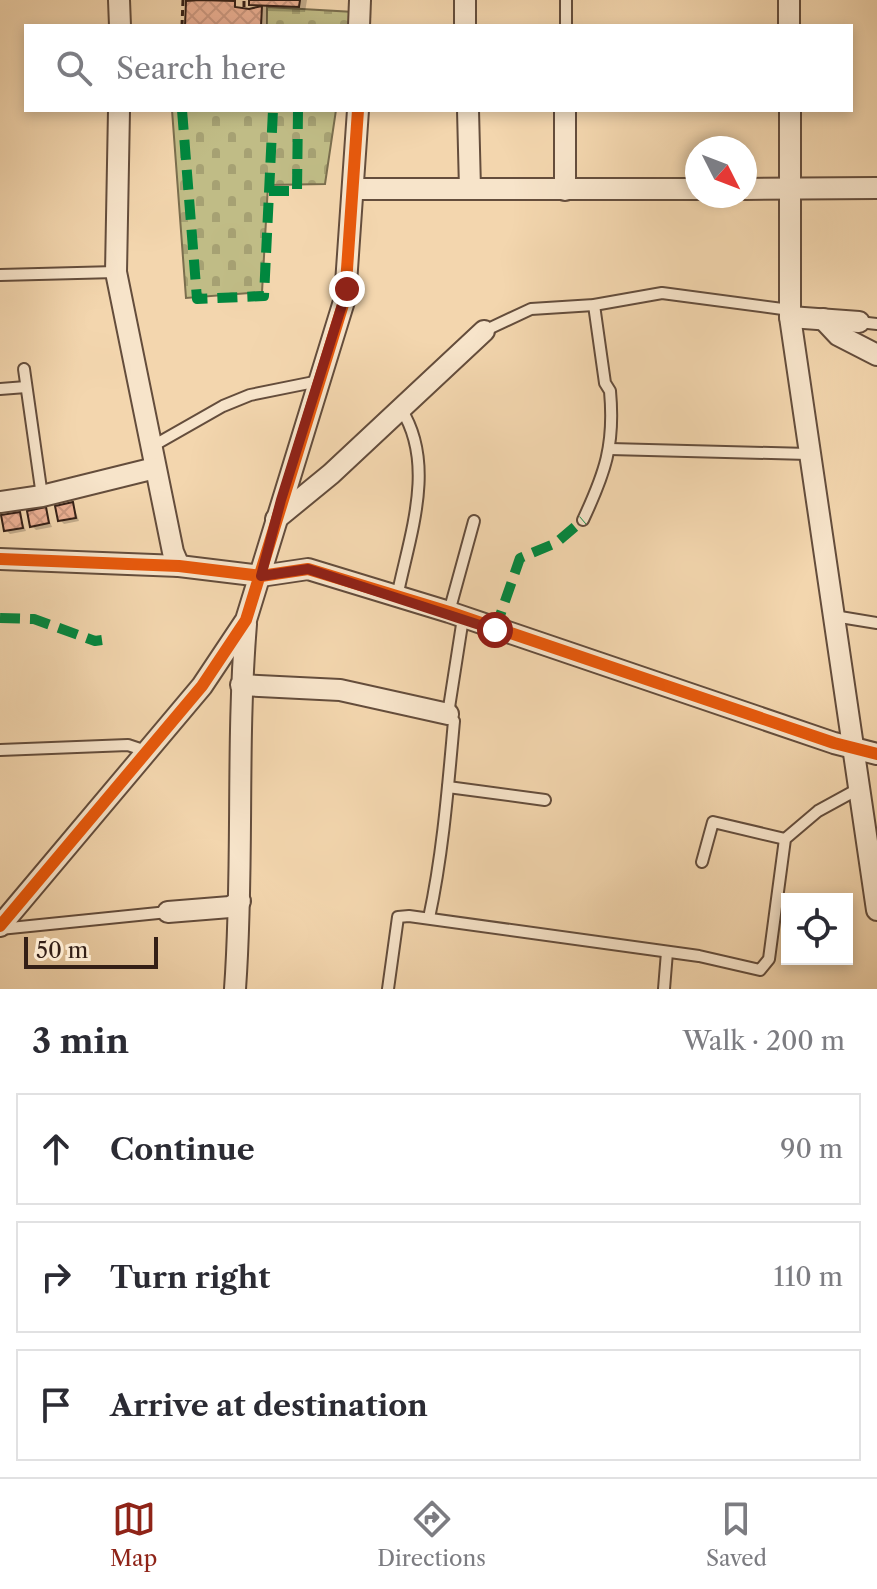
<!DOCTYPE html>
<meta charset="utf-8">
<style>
:root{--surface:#fff;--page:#f2f2f3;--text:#2b2b33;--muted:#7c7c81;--line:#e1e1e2;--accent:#8f2418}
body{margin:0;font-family:"Libre Caslon Text",serif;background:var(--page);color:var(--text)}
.controls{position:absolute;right:24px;bottom:24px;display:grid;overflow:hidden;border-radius:0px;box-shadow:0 4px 12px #0003}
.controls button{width:72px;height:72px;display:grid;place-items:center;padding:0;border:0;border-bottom:2px solid var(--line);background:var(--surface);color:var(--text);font:40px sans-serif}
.compass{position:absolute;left:685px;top:136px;width:72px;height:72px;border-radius:50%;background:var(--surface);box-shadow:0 4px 12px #0003;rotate:132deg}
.scale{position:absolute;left:24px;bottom:20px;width:134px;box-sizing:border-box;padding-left:8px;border:4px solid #341f16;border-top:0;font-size:22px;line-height:28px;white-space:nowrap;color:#341f16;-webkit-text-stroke:6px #f7e4ca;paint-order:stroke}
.stop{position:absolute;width:24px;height:24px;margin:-18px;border:6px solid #8f2418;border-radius:50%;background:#fff}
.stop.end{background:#8f2418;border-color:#fff;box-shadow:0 2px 8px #0008}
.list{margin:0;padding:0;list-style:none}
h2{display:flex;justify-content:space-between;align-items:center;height:104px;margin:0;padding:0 32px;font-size:34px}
h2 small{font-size:26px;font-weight:400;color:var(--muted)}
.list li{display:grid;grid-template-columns:52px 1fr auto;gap:24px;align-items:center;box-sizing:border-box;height:112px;margin:0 16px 16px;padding:0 16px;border:2px solid var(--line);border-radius:0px}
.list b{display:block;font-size:30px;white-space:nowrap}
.list em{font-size:26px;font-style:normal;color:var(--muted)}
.icon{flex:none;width:44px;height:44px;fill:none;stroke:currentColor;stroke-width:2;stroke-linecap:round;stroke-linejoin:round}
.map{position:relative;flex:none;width:877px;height:989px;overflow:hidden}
.search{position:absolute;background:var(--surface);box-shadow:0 4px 12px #0003;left:24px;right:24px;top:24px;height:88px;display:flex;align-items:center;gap:20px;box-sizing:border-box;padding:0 28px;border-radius:0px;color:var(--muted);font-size:30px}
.sheet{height:488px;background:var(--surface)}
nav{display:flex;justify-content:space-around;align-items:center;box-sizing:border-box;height:112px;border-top:2px solid var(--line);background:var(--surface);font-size:22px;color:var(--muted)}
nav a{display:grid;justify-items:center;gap:4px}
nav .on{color:var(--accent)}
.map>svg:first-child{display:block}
</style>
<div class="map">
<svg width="877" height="989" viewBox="0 0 877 989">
<defs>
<pattern id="cemetery-stones" width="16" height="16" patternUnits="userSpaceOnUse" patternTransform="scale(2)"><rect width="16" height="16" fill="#c0bc86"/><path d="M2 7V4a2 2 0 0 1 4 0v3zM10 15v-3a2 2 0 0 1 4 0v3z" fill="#a6a173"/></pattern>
<pattern id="building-cross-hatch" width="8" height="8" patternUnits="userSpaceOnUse" patternTransform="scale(2)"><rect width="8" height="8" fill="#edb195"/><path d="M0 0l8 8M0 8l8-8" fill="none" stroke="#cc9880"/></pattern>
</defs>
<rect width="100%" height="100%" fill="#f3d6ae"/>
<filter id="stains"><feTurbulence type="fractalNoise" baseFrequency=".0025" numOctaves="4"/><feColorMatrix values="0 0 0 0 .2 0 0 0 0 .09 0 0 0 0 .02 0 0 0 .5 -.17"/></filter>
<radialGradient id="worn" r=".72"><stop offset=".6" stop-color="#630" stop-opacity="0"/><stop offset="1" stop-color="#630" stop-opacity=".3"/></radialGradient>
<!-- cemetery -->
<g fill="url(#cemetery-stones)" stroke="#7a6e4e" stroke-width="2">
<path d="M267 7 354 12V26H267Z"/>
<path d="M172 110H336L325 184 268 185 262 292 186 298Z"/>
</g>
<!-- shadow -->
<g fill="#0003">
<path d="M202 0H224L241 10 259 12 251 0H307L305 12 268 11 267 26H187Z"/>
<path d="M73 504 79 521 64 524 60 520Z"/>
<path d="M45 510 52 527 36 530 32 526Z"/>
<path d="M19 514 26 531 10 534 6 530Z"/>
</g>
<!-- building -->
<g fill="url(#building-cross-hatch)" stroke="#341f16" stroke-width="2">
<path d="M200 0 235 1V7L249 9 262 6 261 26H185L186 1Z"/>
<path d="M249 0H300L299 7 249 5Z"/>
<path d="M73 502 76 518 58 521 55 506Z"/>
<path d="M46 507 49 523 30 527 27 511Z"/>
<path d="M20 512 23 528 4 531 1 515Z"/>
</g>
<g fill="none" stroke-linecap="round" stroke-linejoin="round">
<defs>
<g id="service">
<path d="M566 0V26"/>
<path d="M0 275 116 272"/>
<path d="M859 322 877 324"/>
<path d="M484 331 531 309 594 305 662 293 790 310"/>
<path d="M24 369 42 496"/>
<path d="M0 389 26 387"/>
<path d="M151 447 223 406 250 395 319 381"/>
<path d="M610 449 808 454"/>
<path d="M583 520C605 473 615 445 610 391L605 383 594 305"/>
<path d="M397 597C409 537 437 465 401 409"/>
<path d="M449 612 474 521"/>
<path d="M834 616 877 623"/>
<path d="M0 750 128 745 146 751"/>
<path d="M448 787 545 800"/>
<path d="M702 862 713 822 785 839"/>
<path d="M429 918C443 853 448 787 454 721L448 714 463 618"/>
<path d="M0 929 168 912"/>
<path d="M388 989 398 917 409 916 699 956 760 970 769 959 785 839 818 811 860 788"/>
<path d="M664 989 667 952"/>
</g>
<g id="minor">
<path d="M119 0 120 26"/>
<path d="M465 0V26"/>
<path d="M789 0V26"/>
<path d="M359 26 360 0"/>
<path d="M119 110 116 272 173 552 179 566"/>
<path d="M468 110 470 189"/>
<path d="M790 110V317L877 910"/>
<path d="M354 189H697"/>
<path d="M745 189 877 188"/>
<path d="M565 190V110"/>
<path d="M790 317 859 322"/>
<path d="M823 319 838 335 877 355"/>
<path d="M0 502 42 496 155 468"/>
<path d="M276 519 331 474 484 331"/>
<path d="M0 559 179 566 261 576 308 569 449 612 834 743 877 754"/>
<path d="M241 685 340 690 448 714"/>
<path d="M168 912 230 907 240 901"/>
<path d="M0 926 202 686 246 620 345 298 358 110"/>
<path d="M235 989C244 867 236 746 246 624"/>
</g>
</defs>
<!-- service casing -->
<use href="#service" stroke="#644d3c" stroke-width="14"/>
<!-- minor casing -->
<use href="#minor" stroke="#644d3c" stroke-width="24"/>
<!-- path -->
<g stroke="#341f16" stroke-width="3" stroke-dasharray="6 4" stroke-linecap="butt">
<path d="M244 7V0"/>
<path d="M182 26 183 0"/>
</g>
<!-- service -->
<use href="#service" stroke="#f7e4ca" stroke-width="10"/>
<!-- minor -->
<use href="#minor" stroke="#f7e4ca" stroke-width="20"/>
<!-- quiet -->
<g stroke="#00873e" stroke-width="10" stroke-dasharray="20 10" stroke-linecap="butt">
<path d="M182 110 197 299 264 296 273 110"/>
<path d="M269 191H297L298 110"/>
<path d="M0 618 34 619 95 641 102 640"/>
<path d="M495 630 520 558 556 543 583 520"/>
</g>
<defs>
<g id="cycleway">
<path d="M0 559 179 566 261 576 308 569 449 612 834 743 877 754"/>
<path d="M0 926 202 686 246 620 345 298 358 110"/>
</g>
</defs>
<!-- cycleway casing -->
<use href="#cycleway" stroke="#f7e4ca" stroke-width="17"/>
<!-- cycleway -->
<use href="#cycleway" stroke="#e8590c" stroke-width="12"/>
</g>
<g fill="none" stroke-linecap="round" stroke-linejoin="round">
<!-- route -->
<path stroke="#8f2418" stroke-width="10" d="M347 289 281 500 261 576 308 569 495 630"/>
</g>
<rect width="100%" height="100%" filter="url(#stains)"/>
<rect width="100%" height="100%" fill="url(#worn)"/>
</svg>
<div class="controls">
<button><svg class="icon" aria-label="locate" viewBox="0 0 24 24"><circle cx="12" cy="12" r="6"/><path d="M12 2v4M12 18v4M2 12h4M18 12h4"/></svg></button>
</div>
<svg class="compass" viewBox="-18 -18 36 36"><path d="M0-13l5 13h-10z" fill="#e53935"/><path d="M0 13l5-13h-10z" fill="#7c7c81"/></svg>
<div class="scale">50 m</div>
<div class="stop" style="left:495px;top:630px"></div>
<div class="stop end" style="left:347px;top:289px"></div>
<div class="search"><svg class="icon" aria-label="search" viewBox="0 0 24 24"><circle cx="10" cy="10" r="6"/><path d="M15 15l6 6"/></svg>Search here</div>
</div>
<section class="sheet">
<h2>3 min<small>Walk · 200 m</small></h2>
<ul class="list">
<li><svg class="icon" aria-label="ahead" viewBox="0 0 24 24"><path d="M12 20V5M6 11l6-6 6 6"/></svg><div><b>Continue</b></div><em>90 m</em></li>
<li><svg class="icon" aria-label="right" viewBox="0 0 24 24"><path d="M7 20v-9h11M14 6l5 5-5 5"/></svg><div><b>Turn right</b></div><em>110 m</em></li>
<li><svg class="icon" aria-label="arrive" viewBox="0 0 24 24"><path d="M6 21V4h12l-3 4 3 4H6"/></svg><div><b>Arrive at destination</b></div></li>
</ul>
</section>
<nav>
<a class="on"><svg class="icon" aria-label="map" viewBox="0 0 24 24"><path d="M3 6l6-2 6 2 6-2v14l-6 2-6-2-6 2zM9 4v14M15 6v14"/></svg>Map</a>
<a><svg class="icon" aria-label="directions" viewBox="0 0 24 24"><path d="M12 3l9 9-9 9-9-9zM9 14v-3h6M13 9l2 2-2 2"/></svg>Directions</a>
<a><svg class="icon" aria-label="saved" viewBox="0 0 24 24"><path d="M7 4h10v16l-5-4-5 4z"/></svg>Saved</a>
</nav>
